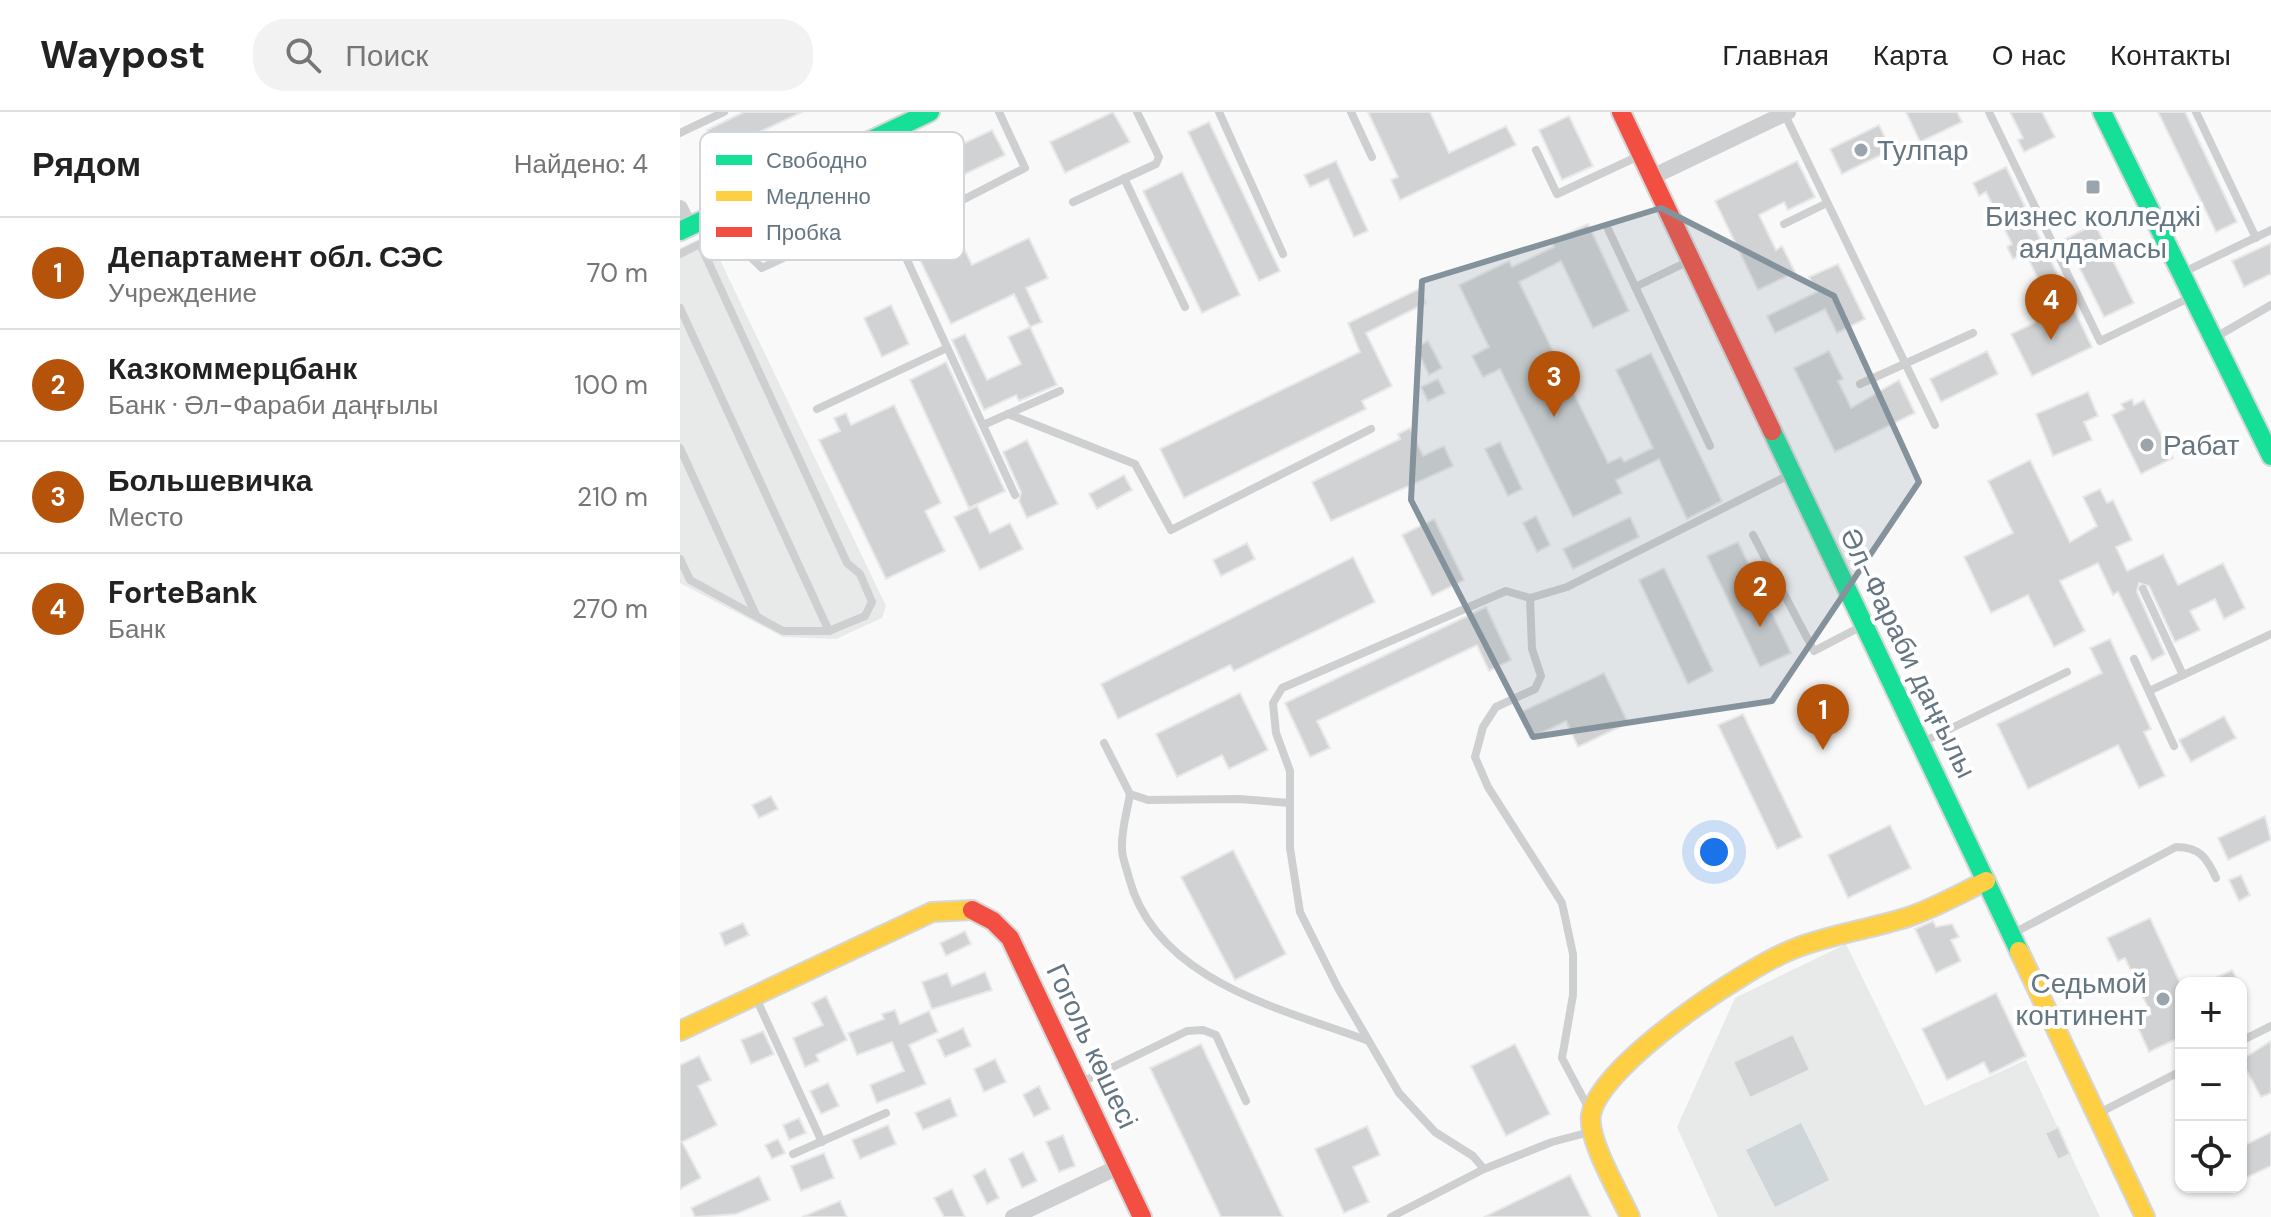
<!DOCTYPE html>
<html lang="ru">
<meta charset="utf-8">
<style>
:root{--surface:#fff;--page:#f2f2f2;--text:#222;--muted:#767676;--line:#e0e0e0;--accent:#b45309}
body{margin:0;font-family:"DM Sans",sans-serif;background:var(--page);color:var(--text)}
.controls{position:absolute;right:24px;bottom:24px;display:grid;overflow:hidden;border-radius:16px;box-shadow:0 2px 6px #0004}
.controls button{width:72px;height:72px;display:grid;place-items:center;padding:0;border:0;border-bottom:2px solid var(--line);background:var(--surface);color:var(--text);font:40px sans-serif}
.you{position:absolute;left:1034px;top:740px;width:28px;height:28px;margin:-20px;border:6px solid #fff;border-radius:50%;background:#1a73e8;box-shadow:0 0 0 12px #1a73e833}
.badge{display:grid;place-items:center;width:52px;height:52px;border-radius:50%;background:var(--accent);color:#fff;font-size:26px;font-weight:700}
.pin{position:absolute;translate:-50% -66px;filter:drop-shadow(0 2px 4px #0008)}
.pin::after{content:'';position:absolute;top:42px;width:28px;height:24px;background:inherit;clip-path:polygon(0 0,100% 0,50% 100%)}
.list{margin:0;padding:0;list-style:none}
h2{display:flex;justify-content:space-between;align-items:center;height:104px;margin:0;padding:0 32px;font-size:34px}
h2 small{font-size:26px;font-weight:400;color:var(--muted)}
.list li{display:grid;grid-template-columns:52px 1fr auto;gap:24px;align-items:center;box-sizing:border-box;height:112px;padding:0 32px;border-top:2px solid var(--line)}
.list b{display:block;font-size:30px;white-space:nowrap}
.list p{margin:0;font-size:26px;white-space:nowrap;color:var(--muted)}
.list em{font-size:26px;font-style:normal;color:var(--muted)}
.icon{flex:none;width:44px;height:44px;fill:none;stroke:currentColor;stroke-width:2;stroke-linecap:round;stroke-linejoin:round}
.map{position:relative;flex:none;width:1591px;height:1105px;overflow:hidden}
header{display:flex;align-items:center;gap:48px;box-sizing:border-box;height:112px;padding:0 40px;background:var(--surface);border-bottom:2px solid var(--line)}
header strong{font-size:38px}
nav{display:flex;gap:44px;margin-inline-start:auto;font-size:28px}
.search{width:560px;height:72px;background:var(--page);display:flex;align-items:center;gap:20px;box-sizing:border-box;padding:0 28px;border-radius:32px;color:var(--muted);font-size:30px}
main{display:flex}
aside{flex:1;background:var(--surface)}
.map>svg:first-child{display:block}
</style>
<header>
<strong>Waypost</strong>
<div class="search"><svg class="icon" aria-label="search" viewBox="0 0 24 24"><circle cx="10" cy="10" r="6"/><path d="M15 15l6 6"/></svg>Поиск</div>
<nav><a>Главная</a><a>Карта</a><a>О нас</a><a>Контакты</a></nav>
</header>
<main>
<aside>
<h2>Рядом<small>Найдено: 4</small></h2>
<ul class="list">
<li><span class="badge">1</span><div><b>Департамент обл. СЭС</b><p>Учреждение</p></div><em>70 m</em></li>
<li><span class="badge">2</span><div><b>Казкоммерцбанк</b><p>Банк · Әл-Фараби даңғылы</p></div><em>100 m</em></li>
<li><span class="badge">3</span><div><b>Большевичка</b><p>Место</p></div><em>210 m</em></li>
<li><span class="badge">4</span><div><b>ForteBank</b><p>Банк</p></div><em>270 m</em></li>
</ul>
</aside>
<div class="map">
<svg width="1591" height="1105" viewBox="0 0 1591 1105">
<rect width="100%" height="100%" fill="#f9f9f9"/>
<!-- built -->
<g fill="#e8e9e9">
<path d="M28 123 206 494 202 506 156 527 103 525 0 471V136Z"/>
<path d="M1166 832 1245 994 1346 948 1420 1105H1038L997 1015 1055 886Z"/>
</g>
<!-- water -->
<path fill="#ced6d9" d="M1121 1011 1149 1068 1095 1095 1066 1038Z"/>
<!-- building -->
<g fill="#d0d2d3" stroke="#e8e8e8" stroke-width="2">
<path d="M64 0H122L37 40 27 18Z"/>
<path d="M433 0 450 30 385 61 370 30Z"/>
<path d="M688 0H750L769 41 826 14 836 33 720 88 711 68 718 65Z"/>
<path d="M1226 0H1277L1282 10 1240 30Z"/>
<path d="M1330 0H1362L1375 25 1344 40 1338 28 1343 26Z"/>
<path d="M1478 0H1505L1557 110 1536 120Z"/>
<path d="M889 4 913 54 882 68 859 18Z"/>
<path d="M529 10 600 159 579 169 508 20Z"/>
<path d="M1199 13 1211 38 1162 62 1150 37Z"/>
<path d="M312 18 325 43 228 89 244 124 272 111 292 153 349 126 368 166 346 176 362 210 350 215 334 182 271 212 199 63 212 57 216 63Z"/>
<path d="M656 49 688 119 674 125 648 67 630 75 624 63Z"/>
<path d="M1117 49 1135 85 1108 98 1104 90 1079 103 1096 138 1102 134 1115 160 1078 178 1035 89Z"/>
<path d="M1326 55 1412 235 1352 264 1331 222 1375 201 1345 140 1333 147 1327 135 1332 132 1306 80 1299 84 1293 71Z"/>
<path d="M502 60 560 183 522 201 463 79Z"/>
<path d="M908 112 949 199 913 216 881 149 839 170 928 351 941 345 944 350 973 336 936 258 971 241 1042 389 1007 407 979 347 936 368 942 381 893 405 820 257 803 265 792 244 809 235 779 173 829 149 832 155 874 135 871 129Z"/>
<path d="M1415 112 1454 191 1424 205 1385 127Z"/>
<path d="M1591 131V162L1564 175 1552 149Z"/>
<path d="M1158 152 1185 207 1157 221 1145 197 1095 221 1087 204 1137 180 1129 165Z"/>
<path d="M739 177 746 191 686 221 712 274 682 289 686 297 504 386 480 337 680 240 668 211Z"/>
<path d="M211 193 229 232 202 245 184 206Z"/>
<path d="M350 215 377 273 339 289 336 283 304 298 272 228 285 222 307 268 341 252 328 225Z"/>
<path d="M748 229 762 256 749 263 736 235Z"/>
<path d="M1149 239 1163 267 1158 269 1171 296 1219 268 1235 301 1155 340 1114 256Z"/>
<path d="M1307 239 1318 262 1261 290 1250 267Z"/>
<path d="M266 250 325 379 289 396 230 268Z"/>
<path d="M758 267 765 281 748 289 741 275Z"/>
<path d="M1408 280 1418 304 1404 310 1412 328 1373 344 1356 302Z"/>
<path d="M1452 287 1454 293 1464 288 1493 346 1461 362 1432 303 1444 297 1441 292Z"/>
<path d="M214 293 261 391 245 399 265 439 206 467 139 328 160 319 154 306 166 301 171 313Z"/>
<path d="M730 316 743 344 764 334 773 354 651 409 632 370 720 327 718 322Z"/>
<path d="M347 328 378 392 347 406 339 389 341 380 323 340Z"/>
<path d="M820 330 842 377 828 384 805 337Z"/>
<path d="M1350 348 1390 430 1417 414 1403 385 1420 377 1427 391 1433 388 1452 428 1436 435 1447 459 1483 442 1498 473 1543 451 1565 496 1544 507 1535 487 1510 499 1520 518 1495 530 1469 474 1459 471 1457 480 1485 542 1472 549 1438 480 1433 483 1418 451 1380 469 1405 519 1374 535 1348 483 1311 501 1284 445 1333 421 1308 369Z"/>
<path d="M444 363 452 378 417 397 409 382Z"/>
<path d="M297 394 310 421 330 411 343 437 300 458 274 405Z"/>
<path d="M856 404 870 433 857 440 843 411Z"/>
<path d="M950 405 959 425 893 457 883 437Z"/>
<path d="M754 407 784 468 752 484 722 423Z"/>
<path d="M1058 430 1111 541 1080 555 1027 444Z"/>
<path d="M567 431 575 447 541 464 533 448Z"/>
<path d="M673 445 695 490 554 559 550 553 438 607 421 572Z"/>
<path d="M984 456 1033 559 1008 572 959 468Z"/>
<path d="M806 495 831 548 809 559 797 533 637 609 650 636 630 645 605 591Z"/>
<path d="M1430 527 1471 617 1464 620 1485 664 1459 676 1438 633 1348 677 1317 612 1422 561 1410 536Z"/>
<path d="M924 561 948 611 898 635 886 609 853 625 841 600Z"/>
<path d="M560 581 588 638 549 657 542 643 497 665 476 622Z"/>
<path d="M1063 602 1122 725 1097 737 1038 613Z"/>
<path d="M1544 604 1556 626 1511 650 1499 628Z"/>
<path d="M91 684 98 697 79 706 72 693Z"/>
<path d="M1585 704 1591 728 1548 748 1538 726Z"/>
<path d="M1210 713 1231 756 1168 786 1148 743Z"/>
<path d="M553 738 606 842 555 868 501 765Z"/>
<path d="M1561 763 1570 783 1559 789 1549 768Z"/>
<path d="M1470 806 1501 873V925L1469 940 1455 909 1471 902 1445 846 1438 849 1427 826Z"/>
<path d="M1253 809 1256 815 1272 812 1279 825 1271 828 1281 849 1256 861 1235 817Z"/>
<path d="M63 811 69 823 45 834 40 821Z"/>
<path d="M285 819 291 832 266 844 260 831Z"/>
<path d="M1552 858 1559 871H1525Z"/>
<path d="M305 860 312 878 252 897 242 870 267 861 272 874Z"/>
<path d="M1316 881 1346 944 1310 962 1304 950 1267 968 1242 917Z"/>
<path d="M146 884 167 928 136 943 139 949 125 955 113 926 143 913 132 891Z"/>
<path d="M215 898 220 912 249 899 258 920 229 933 246 972 197 991 190 973 224 959 212 930 177 943 168 921 204 907 202 902Z"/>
<path d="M283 916 291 934 265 945 257 928Z"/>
<path d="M83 919 94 942 71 952 61 928Z"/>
<path d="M1113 922 1130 958 1070 986 1053 950Z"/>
<path d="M1591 929V981L1581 985 1561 948Z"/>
<path d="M521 932 603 1105H541L470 956Z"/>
<path d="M835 932 870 1002 826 1024 791 954Z"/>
<path d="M19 944 31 968 18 974 37 1013 2 1030 21 1066 0 1077V953Z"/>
<path d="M315 947 326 970 304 980 294 957Z"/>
<path d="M148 971 159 994 141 1002 130 979Z"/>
<path d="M359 974 370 997 354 1005 343 983Z"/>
<path d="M270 986 277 1004 243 1018 235 1001Z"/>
<path d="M119 1006 126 1021 109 1028 103 1013Z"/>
<path d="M208 1013 216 1032 180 1047 172 1028Z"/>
<path d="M687 1014 700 1043 673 1055 689 1090 664 1101 635 1037Z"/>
<path d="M1378 1015 1390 1042 1378 1048 1365 1021Z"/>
<path d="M1591 1020V1054L1561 1068V1035Z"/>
<path d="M383 1023 395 1054 379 1060 366 1030Z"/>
<path d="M98 1027 105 1041 92 1047 85 1033Z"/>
<path d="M343 1040 357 1069 342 1076 329 1047Z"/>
<path d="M144 1041 154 1066 121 1079 111 1054Z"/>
<path d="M305 1057 319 1086 307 1092 293 1064Z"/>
<path d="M890 1063 911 1105H804Z"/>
<path d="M79 1064 90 1088 56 1102 15 1105 11 1096Z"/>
<path d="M272 1077 285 1105H264L254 1086Z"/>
<path d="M160 1089 167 1105H122Z"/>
</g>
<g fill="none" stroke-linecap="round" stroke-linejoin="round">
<defs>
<g id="fast">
<path d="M1422 0 1591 344"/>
<path d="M0 119 250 0"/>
<path d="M1092 319 1339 839"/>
</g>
<g id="slow">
<path d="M1339 839 1465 1105"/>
<path d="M0 919 252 800 292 798"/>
<path d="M950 1105C939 1081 907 1027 911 1003 920 952 1068 854 1116 836 1152 822 1191 817 1228 805 1255 796 1281 781 1306 769"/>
</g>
<g id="jam">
<path d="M941 0 1092 319"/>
<path d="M292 798 313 809 330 826 462 1105"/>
</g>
</defs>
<!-- fast casing -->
<use href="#fast" stroke="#d5d6d7" stroke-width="22"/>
<!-- slow casing -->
<use href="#slow" stroke="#d5d6d7" stroke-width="22"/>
<!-- jam casing -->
<use href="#jam" stroke="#d5d6d7" stroke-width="22"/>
<!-- lane -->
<g stroke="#cecfd0" stroke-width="8">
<path d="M539 0 603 142"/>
<path d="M671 0 692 45"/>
<path d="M1309 0 1420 229 1511 185"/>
<path d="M1516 0 1576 126"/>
<path d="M1104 1 1255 313"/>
<path d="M0 21 44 0"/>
<path d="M176 37 335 383"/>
<path d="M856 38 877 82 961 43"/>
<path d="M444 66 505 195"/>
<path d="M393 90 476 52 479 45 457 0"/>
<path d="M267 96 345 56 319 0"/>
<path d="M30 106 82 156 112 142 105 126V74"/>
<path d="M1104 112 1147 91"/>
<path d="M928 117 1030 334"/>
<path d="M0 142 20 132 167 451 180 462 192 490 185 504 149 519H103L10 468 0 447"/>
<path d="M1502 161 1591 118"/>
<path d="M955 175 1009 149"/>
<path d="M0 196 149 519"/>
<path d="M1536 225 1591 193"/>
<path d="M1180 272 1293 221"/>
<path d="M137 297 267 236"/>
<path d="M328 302 455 352 491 418 691 317"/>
<path d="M303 313 380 279"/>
<path d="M0 336 76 503"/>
<path d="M1073 423 1134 539 1184 513"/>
<path d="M1463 477 1503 563"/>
<path d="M850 486 852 537 861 564 855 577 816 595 803 615 795 645 808 675 882 791 893 842V883L882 946 910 999"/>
<path d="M1454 547 1494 634"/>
<path d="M1469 579 1591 522"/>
<path d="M424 631 450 682 468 688 559 687 610 691"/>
<path d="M1241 631 1387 560"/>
<path d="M450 682C447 700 441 719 442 737 442 746 447 757 449 766 476 868 599 896 686 928"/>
<path d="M1332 822 1496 735C1520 735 1527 746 1536 766"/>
<path d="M76 886 142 1030"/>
<path d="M1561 929 1591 914"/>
<path d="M402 970 507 919 523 918 536 923 566 989"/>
<path d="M1417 1002 1501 959"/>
<path d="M910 1020 872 1030 804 1057 793 1044 755 1020 719 981 658 876 620 800 610 736V659L596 621 593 591 602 576 826 479 850 486 887 475 1111 362"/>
<path d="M113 1042 206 1001"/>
<path d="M711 1105 804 1057"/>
</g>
<!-- street -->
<g stroke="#cecfd0" stroke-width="16">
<path d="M972 65 1108 0"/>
<path d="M0 96 9 115"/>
<path d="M333 1105 438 1055"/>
</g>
<!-- fast -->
<use href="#fast" stroke="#16e098" stroke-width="18"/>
<!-- slow -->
<use href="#slow" stroke="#ffcf43" stroke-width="18"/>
<!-- jam -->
<use href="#jam" stroke="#f24e42" stroke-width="18"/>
</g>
<!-- marked area -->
<path fill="#84929c" fill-opacity="0.2" stroke="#84929c" stroke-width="6" stroke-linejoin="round" d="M981 96 1154 184 1239 370 1092 589 853 625 731 388 742 169Z"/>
<!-- markers -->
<g fill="#99a4ac" stroke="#fff" stroke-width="3">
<circle cx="1181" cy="38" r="8"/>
<rect x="1405" y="67" width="16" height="16" rx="4"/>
<circle cx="1467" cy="333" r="8"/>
<circle cx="1483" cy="887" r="8"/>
</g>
<g text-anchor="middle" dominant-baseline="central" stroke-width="8" stroke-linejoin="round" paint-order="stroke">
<!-- poi labels -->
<g font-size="28" fill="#657683" stroke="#fff" text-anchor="start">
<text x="1197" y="38">Тулпар</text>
<text x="1413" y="104" text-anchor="middle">Бизнес колледжі<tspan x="1413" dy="32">аялдамасы</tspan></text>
<text x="1483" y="333">Рабат</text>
<text x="1467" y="871" text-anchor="end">Седьмой<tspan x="1467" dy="32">континент</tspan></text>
</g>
<!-- street labels -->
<g font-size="28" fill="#657683" stroke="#fff">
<text transform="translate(1228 541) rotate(64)">Әл-Фараби даңғылы</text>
<text transform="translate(412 934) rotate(65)">Гоголь көшесі</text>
</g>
</g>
<!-- legend -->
<rect x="20" y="20" width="264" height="128" rx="12" fill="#fff" stroke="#d1d6da" stroke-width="2"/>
<rect x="36" y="43" width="36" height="10" fill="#16e098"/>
<rect x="36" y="79" width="36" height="10" fill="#ffcf43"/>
<rect x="36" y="115" width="36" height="10" fill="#f24e42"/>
<g font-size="22" fill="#657683">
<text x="86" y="56">Свободно</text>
<text x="86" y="92">Медленно</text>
<text x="86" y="128">Пробка</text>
</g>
</svg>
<div class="controls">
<button>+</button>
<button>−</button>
<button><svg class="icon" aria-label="locate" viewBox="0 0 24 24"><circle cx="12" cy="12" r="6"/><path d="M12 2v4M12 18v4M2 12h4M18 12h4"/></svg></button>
</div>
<div class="you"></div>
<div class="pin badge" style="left:1143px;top:638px">1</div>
<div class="pin badge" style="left:1080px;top:515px">2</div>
<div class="pin badge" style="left:874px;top:305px">3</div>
<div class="pin badge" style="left:1371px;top:228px">4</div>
</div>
</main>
